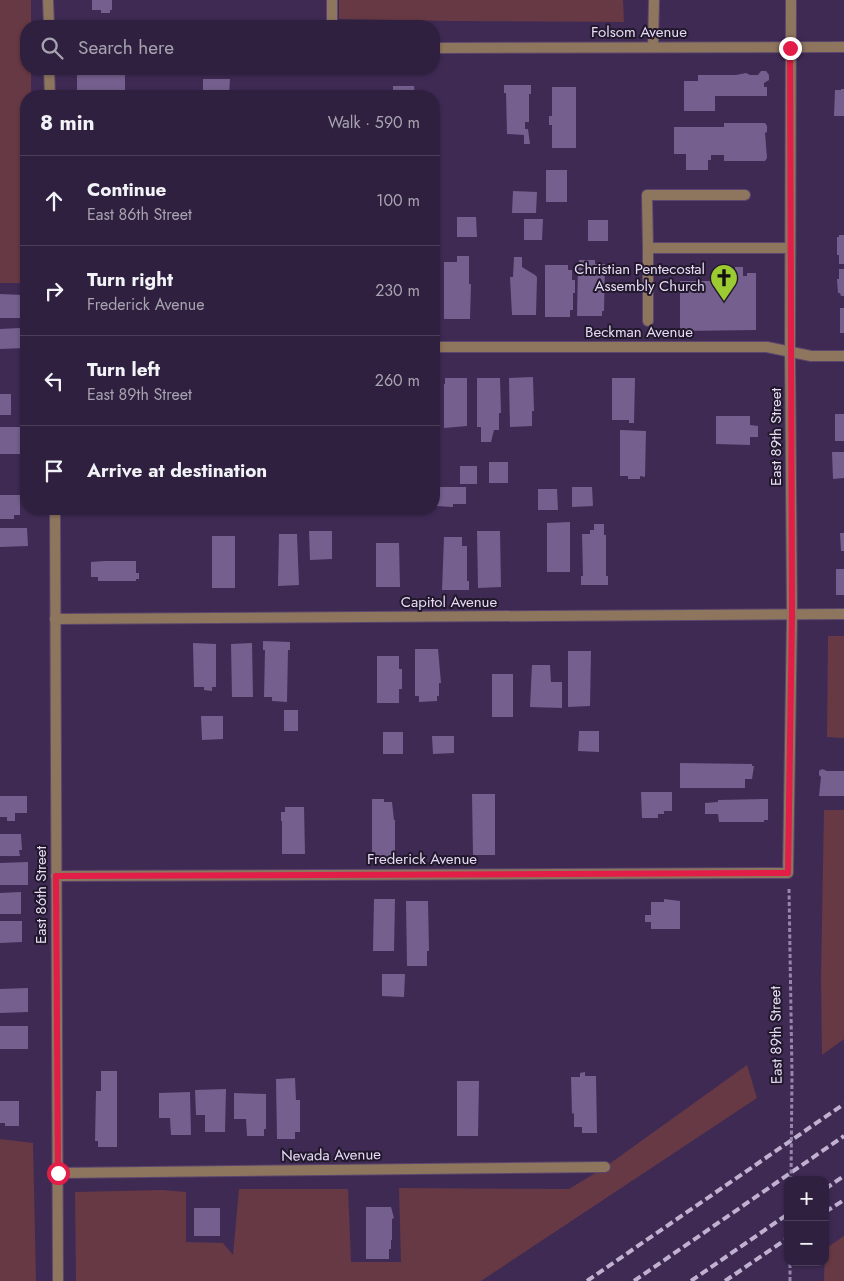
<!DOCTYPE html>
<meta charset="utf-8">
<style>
:root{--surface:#2f203f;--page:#372846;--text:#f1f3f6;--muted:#a7a3b0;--line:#4a3e59}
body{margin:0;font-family:Jost,sans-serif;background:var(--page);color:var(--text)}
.controls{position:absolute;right:15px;bottom:15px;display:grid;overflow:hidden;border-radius:10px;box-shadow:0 1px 4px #0004}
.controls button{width:45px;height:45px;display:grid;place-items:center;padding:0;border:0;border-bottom:1px solid var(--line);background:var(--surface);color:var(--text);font:25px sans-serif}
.stop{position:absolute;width:15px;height:15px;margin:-11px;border:4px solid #e11d48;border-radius:50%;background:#fff}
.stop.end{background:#e11d48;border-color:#fff;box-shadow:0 1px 5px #0008}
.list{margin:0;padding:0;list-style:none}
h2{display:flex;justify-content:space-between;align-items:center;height:65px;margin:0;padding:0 20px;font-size:21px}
h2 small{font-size:16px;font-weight:400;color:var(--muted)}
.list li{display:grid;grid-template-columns:32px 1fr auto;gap:15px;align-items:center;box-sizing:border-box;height:90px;padding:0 20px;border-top:1px solid var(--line)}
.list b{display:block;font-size:19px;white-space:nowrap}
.list p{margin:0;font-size:16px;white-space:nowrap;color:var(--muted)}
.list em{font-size:16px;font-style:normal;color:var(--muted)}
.icon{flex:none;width:28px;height:28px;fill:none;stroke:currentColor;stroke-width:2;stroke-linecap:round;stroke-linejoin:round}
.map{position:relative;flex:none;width:844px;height:1281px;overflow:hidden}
.search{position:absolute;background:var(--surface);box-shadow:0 1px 4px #0004;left:20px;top:20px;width:420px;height:55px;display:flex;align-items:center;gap:12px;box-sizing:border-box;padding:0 18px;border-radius:20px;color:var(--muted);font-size:19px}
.panel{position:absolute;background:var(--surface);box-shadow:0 1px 4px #0004;left:20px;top:90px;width:420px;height:425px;border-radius:20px}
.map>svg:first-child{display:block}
</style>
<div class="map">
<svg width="844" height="1281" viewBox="0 0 844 1281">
<rect width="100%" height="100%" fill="#3f2a54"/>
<!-- green -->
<g fill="#673944">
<path d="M0 0H31V26H26V69H31V96H26V283H0Z"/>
<path d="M339 0H623L624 22 454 21 339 19Z"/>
<path d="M828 636H844V738L827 737Z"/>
<path d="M824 810H844V1039L822 1055 821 977Z"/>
<path d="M747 1065 757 1098 481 1281H76L75 1192 163 1190 186 1192V1242L223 1243 233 1255 239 1189H348L351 1262H401L399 1188 569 1189 605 1167Z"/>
<path d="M0 1139 33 1143 36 1281H0Z"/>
<path d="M844 1236V1281H824L825 1249Z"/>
</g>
<!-- building -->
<g fill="#755f8e">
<path d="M92 0H112V10H110V13H101V10H92Z"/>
<path d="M77 70 125 72V96H77Z"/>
<path d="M761 71H766L769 75V80L764 83V87H767V96H715V111H684V81H698V75H736L746 73 750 75H758Z"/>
<path d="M203 79H230L229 96H203Z"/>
<path d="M504 85H531V94H529V122H525V129H528L530 144H524V135L507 134 506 93H504Z"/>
<path d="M393 86H414L415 96H393Z"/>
<path d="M552 87H576V148H552V125H549V116H552Z"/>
<path d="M841 89H844V116H834L835 90H841Z"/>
<path d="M724 123H765L767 126V132L765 133 767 158 765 161H724V155H711V160H708V170H686V154H674V127H724Z"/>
<rect x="546" y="170" width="21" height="32"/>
<path d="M513 191 537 192 536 213H512Z"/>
<path d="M457 217H476L477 237H457Z"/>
<path d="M524 219H543L542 240H524Z"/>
<rect x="588" y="220" width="20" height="21"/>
<path d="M839 235H844V264H839V255H837V237H839Z"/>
<path d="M457 256H469V284H471L470 319H444V262H457Z"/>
<path d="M514 257H522V267L535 275 537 277 536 315H512L510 277H513Z"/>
<path d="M579 260H595V264H605L604 311H602V316H577L578 264H579Z"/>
<path d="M545 265H568V270H572V280H575V293H573V310H570V317H545Z"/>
<path d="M735 267H743V276H747V273H756V330L680 331V281H735Z"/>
<path d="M839 269H844V296H841L840 293H838L837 279H839Z"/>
<path d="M0 294 23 295V318H0Z"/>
<rect x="840" y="308" width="4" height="25"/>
<path d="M20 328V330H25V348L0 349V329Z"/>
<path d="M533 377 534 411H532V426L510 427 509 378Z"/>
<path d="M445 378H467V426L444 428V384H445Z"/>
<path d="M477 378H500L501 413H499V430H494L491 442H481V427H477Z"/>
<path d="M612 378H635L634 423H629V420H612Z"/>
<rect x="0" y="394" width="11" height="21"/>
<rect x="835" y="414" width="9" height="27"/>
<path d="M716 416H750V425L758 426V437H750V445L716 444Z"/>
<rect x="0" y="427" width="25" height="27"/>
<path d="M620 430 646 431 645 477 640 476V479H628V476H620Z"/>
<path d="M832 452H844V478L833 479Z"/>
<rect x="489" y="462" width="19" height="21"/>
<rect x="460" y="466" width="17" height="18"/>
<path d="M436 487H466V504H453V507L436 506Z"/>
<path d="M572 487H592L593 506 572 507Z"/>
<path d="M538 489H557L558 510H538Z"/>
<path d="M0 495H20V515H14V519H0Z"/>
<rect x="96" y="509" width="34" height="2"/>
<path d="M269 509H290V512H268Z"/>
<path d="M570 522V572H547V523Z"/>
<path d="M594 524H604V535H606V576H608V585H581V576H583L582 534H590V530H594Z"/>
<path d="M0 528H27L28 546 0 547Z"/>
<path d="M309 531H332V559L310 560Z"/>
<path d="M477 531H500L501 587 478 588Z"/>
<path d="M840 533H844V551H841Z"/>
<path d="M279 534H297L299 585 278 586Z"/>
<rect x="212" y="536" width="23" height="52"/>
<path d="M444 537H462V546H467V581H469V590H442Z"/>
<path d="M376 543H399L400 587H376Z"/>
<path d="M105 561H136V573H139V579H136V581H98V577H91V562Z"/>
<rect x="836" y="569" width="8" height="26"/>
<path d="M263 641 290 642V650H288L287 702 272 701V697H264L265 650H263Z"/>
<path d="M193 643 216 644V687H212V691L204 690V687H194Z"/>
<path d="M252 643 253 697H232L231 644Z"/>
<path d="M415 649H438L441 683H439V696H437V701L419 702V696H415Z"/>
<path d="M568 651H591L590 706 568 707Z"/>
<path d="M377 656H399V669H402V689H399V703H377Z"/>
<path d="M532 665H550L551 682H562V708L530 707Z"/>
<rect x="492" y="674" width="21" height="43"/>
<rect x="284" y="710" width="14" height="21"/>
<path d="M201 716H223V739L202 740Z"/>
<path d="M579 731H599V752L578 751Z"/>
<rect x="383" y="732" width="20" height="22"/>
<path d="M432 736H454V753L433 754Z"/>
<path d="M680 763 752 764V766H754L752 779H745V788H680Z"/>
<path d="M822 769 827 771H844V796H819L821 777 819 775V771Z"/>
<path d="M641 792H672V811H664V814H658V818H642Z"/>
<path d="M472 794H495V855H473Z"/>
<path d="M0 796H27V813H15V821H7V817H0Z"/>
<path d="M372 799H384V802H392L394 820H395V857H372Z"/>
<path d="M768 799V820H764V822H719L718 814H705V803L718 802V800Z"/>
<path d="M285 807H304L305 854H282V821H281V812H285Z"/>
<path d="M0 834H21L22 850H19L20 856H0Z"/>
<path d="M28 862V885H0V863Z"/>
<path d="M21 892V914H0V893Z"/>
<path d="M374 899H395L394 951H373Z"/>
<path d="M664 899 680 901V929H651V922H645V915H651V902H664Z"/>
<path d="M406 901H428L429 951H427V966H407Z"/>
<path d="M0 921H22V942L0 943Z"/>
<path d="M382 974H405L404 997 382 996Z"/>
<path d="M28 988V1012L0 1013V989Z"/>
<rect x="0" y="1026" width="28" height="23"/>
<path d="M101 1071H117V1147H98V1141H95L96 1091H101Z"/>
<path d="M585 1072V1076H596L597 1133H582V1127H574V1113L572 1114 571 1077H580V1073Z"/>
<path d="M295 1078 296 1100H300V1132H295V1139H277L276 1079Z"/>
<path d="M457 1081H479L478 1136H457Z"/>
<path d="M226 1089 225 1132H205V1115H196L195 1090Z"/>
<path d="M190 1092 191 1135H171L170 1118H159V1093Z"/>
<path d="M234 1093 266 1094V1129H264V1136H247L246 1119H234Z"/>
<path d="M0 1101H19V1126H5V1123H0Z"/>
<path d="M366 1207H391L394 1218 392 1219V1240H391V1249H389V1259H366Z"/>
<rect x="194" y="1208" width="26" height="28"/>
</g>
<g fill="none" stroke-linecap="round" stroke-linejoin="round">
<defs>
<g id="lane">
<path d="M332 0V26"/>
<path d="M653 47 654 0"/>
<path d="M745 195H647L648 248H790"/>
<path d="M648 248V321"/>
</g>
<g id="street">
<path d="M48 0 49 26"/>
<path d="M434 48 844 47"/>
<path d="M49 69 50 96"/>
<path d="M434 347H767L811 356H844"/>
<path d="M55 509 58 1281"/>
<path d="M55 619 844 614"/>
<path d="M56 876 788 873 792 615 790 351 791 0"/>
<path d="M58 1173 605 1167"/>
</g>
</defs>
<!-- lane casing -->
<use href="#lane" stroke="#5a466e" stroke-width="12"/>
<!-- street casing -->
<use href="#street" stroke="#5a466e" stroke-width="12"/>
<!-- path -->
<g stroke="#9686a8" stroke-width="3" stroke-dasharray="4 2.5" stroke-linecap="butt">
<path d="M789 889 792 1075"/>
<path d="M790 1281V1262"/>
</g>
<!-- lane -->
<use href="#lane" stroke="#8e755e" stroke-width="10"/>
<!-- street -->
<use href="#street" stroke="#8e755e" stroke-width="10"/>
<!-- rail -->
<g stroke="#bfb1cf" stroke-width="4" stroke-dasharray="8 4" stroke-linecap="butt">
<path d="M825 1189 844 1176"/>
<path d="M825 1212 844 1200"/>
<path d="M587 1281 844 1104"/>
<path d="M634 1281 844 1136"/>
<path d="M691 1281 788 1214"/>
<path d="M725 1281 788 1238"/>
</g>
<!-- path-bridge -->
<path stroke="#9686a8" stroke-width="3" stroke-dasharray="4 2.5" stroke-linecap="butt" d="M791 1180 792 1075"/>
</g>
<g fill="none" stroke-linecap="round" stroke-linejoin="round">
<!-- route -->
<path stroke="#e11d48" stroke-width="6" d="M58 1173 56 876 788 873 792 614 790 48"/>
</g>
<!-- icons -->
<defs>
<symbol id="church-pin" viewBox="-11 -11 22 30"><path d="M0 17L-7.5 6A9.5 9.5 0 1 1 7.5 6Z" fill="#9cca32" stroke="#21182b"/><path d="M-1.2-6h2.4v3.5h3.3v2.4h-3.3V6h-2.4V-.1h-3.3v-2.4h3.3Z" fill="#111"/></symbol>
</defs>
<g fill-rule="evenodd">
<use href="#church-pin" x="708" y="262" width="32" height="43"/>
</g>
<g text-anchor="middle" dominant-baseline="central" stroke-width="4" stroke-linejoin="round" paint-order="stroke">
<!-- street labels -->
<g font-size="15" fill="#e6daf5" stroke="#21182b">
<text x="639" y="32">Folsom Avenue</text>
<text x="639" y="332">Beckman Avenue</text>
<text transform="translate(776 437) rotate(-90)">East 89th Street</text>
<text x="449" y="602">Capitol Avenue</text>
<text x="422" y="859">Frederick Avenue</text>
<text transform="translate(41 895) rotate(-90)">East 86th Street</text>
<text transform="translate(776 1035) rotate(-91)">East 89th Street</text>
<text transform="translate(331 1155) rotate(-1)">Nevada Avenue</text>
</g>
<!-- poi labels -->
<g font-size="15" fill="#e6daf5" stroke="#21182b" text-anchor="end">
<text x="705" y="269">Christian Pentecostal<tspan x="705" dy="17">Assembly Church</tspan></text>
</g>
</g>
</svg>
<div class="controls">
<button>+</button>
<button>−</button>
</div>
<div class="stop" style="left:58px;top:1173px"></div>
<div class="stop end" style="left:790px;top:48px"></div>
<div class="search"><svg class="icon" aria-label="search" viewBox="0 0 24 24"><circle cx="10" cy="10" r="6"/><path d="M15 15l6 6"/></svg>Search here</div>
<section class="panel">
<h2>8 min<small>Walk · 590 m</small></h2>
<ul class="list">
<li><svg class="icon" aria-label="ahead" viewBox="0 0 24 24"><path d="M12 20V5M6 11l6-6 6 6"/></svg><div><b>Continue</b><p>East 86th Street</p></div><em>100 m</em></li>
<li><svg class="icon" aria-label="right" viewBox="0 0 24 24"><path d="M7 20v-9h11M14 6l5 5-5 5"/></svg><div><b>Turn right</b><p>Frederick Avenue</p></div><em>230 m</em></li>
<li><svg class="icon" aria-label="left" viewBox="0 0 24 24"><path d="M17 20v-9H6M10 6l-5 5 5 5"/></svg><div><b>Turn left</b><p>East 89th Street</p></div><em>260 m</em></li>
<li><svg class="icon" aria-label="arrive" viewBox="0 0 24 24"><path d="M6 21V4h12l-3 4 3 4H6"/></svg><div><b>Arrive at destination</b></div></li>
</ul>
</section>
</div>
